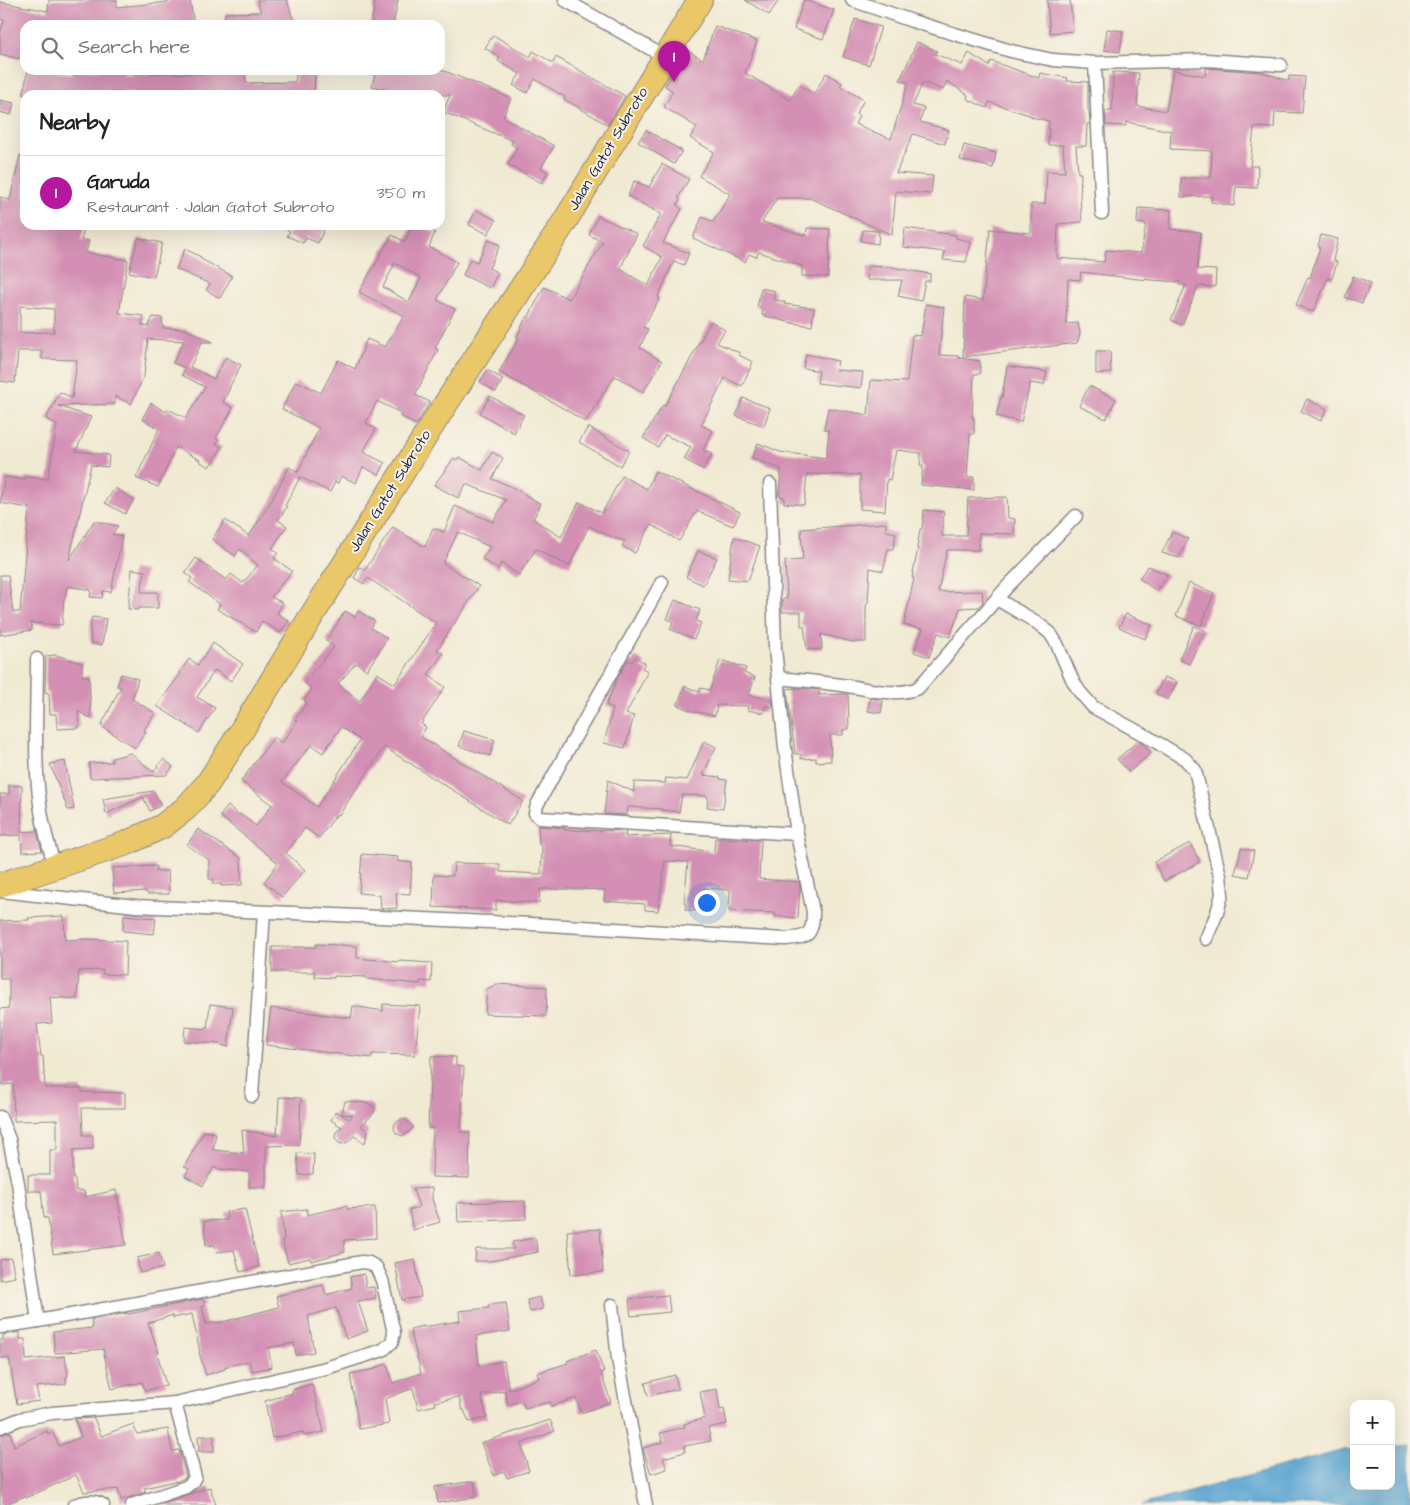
<!DOCTYPE html>
<meta charset="utf-8">
<style>
:root{--surface:#fff;--page:#f2f2f2;--text:#222;--muted:#767676;--line:#e0e0e0;--accent:#b5179e}
body{margin:0;font-family:"Architects Daughter",sans-serif;background:var(--page);color:var(--text)}
.controls{position:absolute;right:15px;bottom:15px;display:grid;overflow:hidden;border-radius:10px;box-shadow:0 5px 20px #0002}
.controls button{width:45px;height:45px;display:grid;place-items:center;padding:0;border:0;border-bottom:1px solid var(--line);background:var(--surface);color:var(--text);font:25px sans-serif}
.you{position:absolute;left:706px;top:902px;width:18px;height:18px;margin:-12px;border:4px solid #fff;border-radius:50%;background:#1a73e8;box-shadow:0 0 0 8px #1a73e833}
.badge{display:grid;place-items:center;width:32px;height:32px;border-radius:50%;background:var(--accent);color:#fff;font-size:16px;font-weight:700}
.pin{position:absolute;translate:-50% -41px;filter:drop-shadow(0 1px 2px #0008)}
.pin::after{content:'';position:absolute;top:26px;width:18px;height:15px;background:inherit;clip-path:polygon(0 0,100% 0,50% 100%)}
.list{margin:0;padding:0;list-style:none}
h2{display:flex;justify-content:space-between;align-items:center;height:65px;margin:0;padding:0 20px;font-size:21px}
h2 small{font-size:16px;font-weight:400;color:var(--muted)}
.list li{display:grid;grid-template-columns:32px 1fr auto;gap:15px;align-items:center;box-sizing:border-box;height:75px;padding:0 20px;border-top:1px solid var(--line)}
.list b{display:block;font-size:19px;white-space:nowrap}
.list p{margin:0;font-size:16px;white-space:nowrap;color:var(--muted)}
.list em{font-size:16px;font-style:normal;color:var(--muted)}
.icon{flex:none;width:28px;height:28px;fill:none;stroke:currentColor;stroke-width:2;stroke-linecap:round;stroke-linejoin:round}
.map{position:relative;flex:none;width:1410px;height:1505px;overflow:hidden}
.search{position:absolute;background:var(--surface);box-shadow:0 5px 20px #0002;left:20px;top:20px;width:425px;height:55px;display:flex;align-items:center;gap:12px;box-sizing:border-box;padding:0 18px;border-radius:15px;color:var(--muted);font-size:19px}
.panel{position:absolute;background:var(--surface);box-shadow:0 5px 20px #0002;left:20px;top:90px;width:425px;height:140px;border-radius:15px}
.map>svg:first-child{display:block}
</style>
<div class="map">
<svg width="1410" height="1505" viewBox="0 0 1410 1505">
<rect width="100%" height="100%" fill="#f7f3e8"/>
<filter id="ink" filterUnits="userSpaceOnUse"><feTurbulence type="fractalNoise" baseFrequency=".02" numOctaves="2"/><feDisplacementMap in="SourceGraphic" scale="10" xChannelSelector="R" yChannelSelector="G"/><feConvolveMatrix kernelMatrix="1 2 1 2 8 2 1 2 1" color-interpolation-filters="sRGB"/></filter>
<filter id="wash" filterUnits="userSpaceOnUse"><feTurbulence type="fractalNoise" baseFrequency=".0096" numOctaves="4" result="noise"/><feDisplacementMap in="SourceGraphic" scale="20" xChannelSelector="R" yChannelSelector="G"/><feGaussianBlur stdDeviation="1.12" result="paint"/><feColorMatrix in="noise" values="0 0 0 0 0 0 0 0 0 0 0 0 0 0 0 0 0 1.4 0 .05"/><feComposite in="paint" operator="in"/></filter>
<g filter="url(#wash)">
<rect width="100%" height="100%" fill="#f1ead3"/>
<!-- water -->
<path fill="#57a3d0" stroke="#3c6286" d="M1410 1445V1505H1141L1344 1450 1354 1449V1486H1391V1447Z"/>
<g id="blocks">
<!-- building -->
<g fill="#d490b4" fill-rule="evenodd">
<path d="M49 0H117V7L169 2V0H190L194 25H140V23L123 25H25V38L19 59 0 54V34L4 20 0 19V2L48 11Z"/>
<path d="M257 0H287L295 25H225V13L261 12Z"/>
<path d="M375 0H398L393 25H371Z"/>
<path d="M745 0H779L769 15Z"/>
<path d="M804 0 834 10 823 39 794 29Z"/>
<path d="M1047 0H1070L1073 31 1050 33Z"/>
<path d="M855 19 881 27 869 65 843 57Z"/>
<path d="M715 26 757 41 745 73 790 100 799 85 814 94 826 73 842 83 840 86 864 100 856 114 859 116 855 124 891 139 908 83 900 80 917 42 937 51 935 54 962 65 969 53 989 66 991 61 1039 78 1040 73 1068 78 1067 81 1088 82V110L1089 111 1090 124H1087L1086 146H1076L1078 173H1081L1080 198 1082 222 1058 224 1057 258 1104 262 1106 250 1141 253 1146 224 1137 223 1138 208 1171 210 1170 229 1201 232 1197 269 1216 270 1215 287 1198 286 1182 325 1171 320 1186 285H1179L1180 282 1138 279 1081 272 1080 280 1068 279 1066 324 1078 323 1080 334 1077 343 963 357 965 297 983 300 990 229 1031 233V204H1045L1047 171 1065 172 1063 145H1048L1049 121 1031 117 1032 116 989 102 987 108 967 99 968 95 947 81 943 90 923 82 913 105 924 108 920 122 949 130 945 144 913 134 896 173 933 176 931 194 896 191 892 235 810 198H777L762 222 806 236 807 228 830 229 828 277 802 276V266L759 252 756 257 749 254 745 262 693 238 702 217 713 222 730 194 699 176 714 152 690 138 697 127 664 107 673 91 665 86 687 50 703 60Z"/>
<path d="M1107 29 1123 31 1120 52 1104 50Z"/>
<path d="M493 35 530 57 533 51 553 63 556 57 625 96 608 125 564 99 565 97 535 79 527 93 513 85 520 74 498 61 500 57 485 48Z"/>
<path d="M1206 68 1261 72 1289 81V76L1305 77 1302 113 1275 112 1274 128 1254 127 1250 166H1258L1257 188 1236 187 1234 206 1211 202 1212 196 1181 197V178H1211L1212 151 1170 149 1171 131 1126 122V126L1106 125 1105 111H1112L1113 72 1139 73 1137 106 1166 111 1173 70 1205 76Z"/>
<path d="M28 70H47L71 74 72 70H123V75L163 73 209 74V71L245 70 246 83 295 82 297 70 315 73 314 95 167 94V95H133V92L93 93 92 95H23Z"/>
<path d="M376 70H442L511 98 503 117 554 146 541 168 548 172 542 183 508 165 517 148 511 144 513 141 443 112 450 95H405L372 86Z"/>
<path d="M0 100 14 103 11 115 0 112Z"/>
<path d="M646 130 682 151 674 164 638 142Z"/>
<path d="M964 145 996 153 993 168 960 160Z"/>
<path d="M20 155 25 156V225H85L81 240 89 241 86 253 128 260 119 313 144 316 142 325 148 327 153 317 162 318 163 328 185 329 213 342H202L190 367 214 379 226 357 241 365 229 388H230L223 402 233 408 216 438 219 440 216 444 222 447 209 467 199 461 200 460 176 447 158 487 136 478 159 429 142 419 151 403 166 412 168 409 186 418 205 387 182 375 185 368 173 363 184 341 148 339 144 376 131 404 115 396V404L58 406 91 417 76 451 109 455 108 467 91 465 69 560 94 521 118 526 112 534 122 536 111 592 103 591 102 598 90 597 91 590 67 586 65 598H64L62 625 31 623 32 630 0 635V575H8L13 612H20L29 508 0 503 5 477 25 480V477L48 479 57 425 46 419 60 392 72 398 77 360 42 359V351H18L15 383 0 381V197L10 200ZM20 306 54 309V332L20 333Z"/>
<path d="M662 164 689 179 678 198 680 199 677 205 682 209 663 243 689 253 684 265 674 261 658 297 660 298 643 327 648 329 640 348 662 361 643 392 615 376 585 422 568 411 499 372 519 338 517 337 526 317 528 318 544 287 569 299 603 242 589 235 598 216 637 234 620 269 648 286 662 257 643 246 661 214 628 196 634 181 649 187Z"/>
<path d="M476 210 496 220 488 234 469 225Z"/>
<path d="M277 225H326L318 243 306 238 303 243 287 236 290 231Z"/>
<path d="M412 225H417L435 232 429 247 457 262 437 300 455 309 435 348 438 350 415 395 430 402 416 425 400 416 401 413 377 401 366 423 376 429 363 452 385 463 379 475 363 467 356 483 341 476 338 483 335 482 330 492 300 477 285 506 287 507 278 520 287 526 272 548 278 553 274 558 292 571 271 597 283 603 277 613 289 621 280 633 262 621 256 632 217 609 220 604 189 582 192 578 185 573 196 558 226 580 231 574 243 583 258 565 240 549 235 556 212 539 225 520 249 536 272 500 289 467 298 472 319 428 282 409 296 381 321 393 338 360 355 369 367 339 385 347 404 316 359 292 392 235 405 242ZM395 263 421 278 409 302 383 287Z"/>
<path d="M905 228 956 235V238L971 242 966 262 943 260 945 252 903 247Z"/>
<path d="M863 230 879 231 878 244 861 241Z"/>
<path d="M1321 235 1338 239 1333 260 1337 262 1332 279 1328 278 1313 312 1296 305 1308 277 1310 278 1320 247 1318 246Z"/>
<path d="M138 238 162 243 154 277 129 272Z"/>
<path d="M488 240 500 245 489 268 498 273 490 288 463 275 470 259 477 262Z"/>
<path d="M185 249 201 257V259L232 276 220 298 206 290 210 284 176 269Z"/>
<path d="M868 266 891 267 930 274V281H925L921 301 898 296 902 280H867Z"/>
<path d="M1353 276 1371 283 1362 303 1345 297Z"/>
<path d="M761 288 775 291 773 299 785 302 784 304 814 308 812 326 792 323 762 315 763 309 757 307Z"/>
<path d="M926 304 944 307 939 355 959 356V358L980 361V374H974L972 418H974V434H970L967 477H974V490L921 485 923 466H920L921 453 896 450 890 480 887 479 885 511 860 509V475L807 474 804 505 784 503V497L779 496 781 469 752 458 758 443 780 452 826 458 829 430 824 429 828 408 868 415 871 380 907 382 912 335 921 336Z"/>
<path d="M711 321 725 330 717 343 740 353 739 355 753 362 742 386 725 378 701 425 713 431 703 450 712 454 703 470 684 459 691 447 665 435 658 447 643 438 663 405 665 406 672 393Z"/>
<path d="M1096 351H1110L1111 373 1096 374Z"/>
<path d="M806 354 838 361 836 370 863 372 861 388 817 383 819 371 803 368Z"/>
<path d="M1007 366 1047 372 1044 385 1030 383 1021 422 996 416 1001 397 1002 398Z"/>
<path d="M487 370 503 379 496 392 480 382Z"/>
<path d="M1089 386 1116 399 1106 419 1079 406Z"/>
<path d="M490 396 524 415 514 433 480 413Z"/>
<path d="M743 398 770 408 764 426 736 416Z"/>
<path d="M1307 399 1327 409 1321 421 1301 411Z"/>
<path d="M588 427 629 451 620 466 579 442Z"/>
<path d="M492 452 503 458 492 479 510 486 541 504 533 519 561 537 579 502 602 513 622 476 647 489 655 471 740 512 733 526 697 511 679 541 652 525 650 526 635 553 622 546 625 541 614 538 589 526 569 566 536 549 519 575 501 563 498 569 482 559 490 547 458 532 443 563 479 586 437 650 443 653 428 675 445 687 421 724 426 727 421 737 523 801 508 825 384 747 339 815 337 814 319 838 305 828 286 853 305 870 282 897 264 882 278 863 220 816 228 806 239 815 240 814 256 826 272 805 241 781 274 737 282 743 297 721 295 720 307 702 304 700 312 689 304 682 334 647 326 641 345 611 355 617 358 611 375 621 371 628 387 638 367 670 356 663 338 684 360 701 377 673 395 684 436 623 368 578 364 584 354 578 360 567 365 570 393 527 425 547 433 528 444 532 455 506 493 522 506 500 466 484 458 498 434 485 454 458 457 460 459 457 482 470ZM341 727 360 740 317 807 282 782 311 745 323 753Z"/>
<path d="M115 488 134 500 125 514 105 503Z"/>
<path d="M1007 497 1008 518 1015 519 1014 534 979 533V550H947L938 592 982 591 983 602 978 607 960 608 950 637 938 633 929 657 914 652 923 629 904 625 914 578H912L918 548H917L920 529H922L924 510 944 512 942 536H966L968 498Z"/>
<path d="M886 523V531L896 533 893 549H888L883 571 870 568 868 602 866 606V642H852L821 634 822 649 807 650 804 626H801V612H782V599H787L785 561 803 560 801 529Z"/>
<path d="M1172 532 1188 539 1179 558 1162 553Z"/>
<path d="M734 537 760 546 748 581 728 579Z"/>
<path d="M698 551 717 558 703 585 686 577Z"/>
<path d="M1148 566 1168 575 1156 591 1139 578Z"/>
<path d="M132 569 145 571 141 592H158V608H139L138 610 128 609Z"/>
<path d="M1189 583 1214 593 1201 626 1176 616Z"/>
<path d="M675 600 700 610 696 621 701 623 694 639 670 629 673 622 667 619Z"/>
<path d="M1126 614 1152 625 1145 639 1119 627Z"/>
<path d="M92 617 106 619 102 645 91 643 90 626Z"/>
<path d="M1194 626 1205 630 1189 664 1179 659Z"/>
<path d="M213 643 243 664 231 681 215 670 197 697 215 708 199 733 157 706 181 673 180 672 189 659 198 665Z"/>
<path d="M56 655 82 663V676H89L91 719 78 711 79 728 57 729 56 714H50L49 693 45 692 46 656Z"/>
<path d="M635 657 645 663 642 668 648 671 626 714 634 716 625 748 604 743 613 708 606 705 618 677 628 660 632 662Z"/>
<path d="M720 660 746 668 744 673 755 677 749 695 772 700 773 707 765 706 764 713 747 710 748 706 717 705 715 716 692 711 677 705 685 686 700 692V688L710 690Z"/>
<path d="M121 674 138 679 132 699 155 713 144 730 146 731 135 748 101 726 121 687 117 686Z"/>
<path d="M1164 677 1177 682 1168 700 1156 694Z"/>
<path d="M796 688 819 690V695L848 694 849 729 843 730V735H830L831 761 816 762V758L801 759V754H795L787 689Z"/>
<path d="M870 698 883 700 881 713 868 711Z"/>
<path d="M464 731 495 740 490 756 459 746Z"/>
<path d="M704 741 716 747 703 775 720 777V779L727 780 723 809 707 807 708 796 682 795 679 812 662 810V809L628 807 627 815 604 814 608 780 634 792V782L665 783 666 778 687 780Z"/>
<path d="M1138 741 1143 744 1151 753 1129 772 1117 759Z"/>
<path d="M131 753 153 772 164 759 173 767 166 775 90 778 89 763 112 762V758Z"/>
<path d="M65 761 74 809 68 810 50 764Z"/>
<path d="M9 785 22 786 21 832 37 831 42 851 22 852 21 835 0 836V794H9Z"/>
<path d="M153 791 161 805 150 811 143 797 106 814 103 799Z"/>
<path d="M538 826 564 828V830L626 831 625 837 671 835 670 846 714 852 715 838 761 840 759 879 799 882 800 888 798 918 775 916V913L729 911 730 890 705 888 704 911 685 910 686 904 684 903 688 862 665 861 658 911 645 910V904L604 901 605 890 582 889H540L539 903 496 900V910L433 907 434 875 453 876 454 863 500 864V872L541 874 542 845H539Z"/>
<path d="M198 829 241 858 242 885 221 886V884H213V879H209V860L187 845Z"/>
<path d="M1190 843 1200 862 1164 881 1154 862Z"/>
<path d="M1241 848 1254 851 1249 877 1235 874Z"/>
<path d="M362 854 398 857 397 861 412 863 410 894 396 893 397 908 381 909 380 895 359 893Z"/>
<path d="M156 866V871H168L169 894H147L146 891 114 893 112 868Z"/>
<path d="M124 915 156 918 154 934 123 931Z"/>
<path d="M64 916 65 940 87 939 126 941 125 975 102 974 103 970 79 971 77 999 50 997 52 1023 37 1024 41 1056H43L45 1088H82V1092L125 1093V1108H82L83 1135H93V1149L73 1150V1179H75L76 1191H84L85 1197 116 1190 126 1245 53 1254 48 1218H44L41 1191H28V1175H50V1150H57V1120L14 1121 13 1084 2 1085 0 1053V1009L9 1008V979H0V921L29 920 28 918Z"/>
<path d="M316 944 357 946V958L400 962V961L432 963 431 982 420 981V984L367 979V977L334 976V978L315 977V972H272V947H316Z"/>
<path d="M497 984 547 987 546 1016 485 1014 487 989Z"/>
<path d="M210 1004 233 1007 228 1047 219 1044 184 1041 185 1027 207 1029Z"/>
<path d="M383 1004 420 1006 415 1055 372 1054V1058L266 1045 271 1008 351 1018 353 1006 383 1011Z"/>
<path d="M431 1056 456 1057V1066L464 1067 461 1132H470L469 1178 432 1177 433 1128H428Z"/>
<path d="M279 1097 301 1098 299 1145 266 1146V1187H249V1172L217 1169 214 1167 203 1186 185 1176 189 1169 184 1167 204 1131 216 1133 213 1150 244 1153 242 1130 277 1136Z"/>
<path d="M345 1101 368 1103 374 1107V1113L361 1126 368 1131 365 1143 354 1136 346 1143 342 1144 339 1143 336 1140 335 1136 336 1132 342 1127 331 1120 336 1111 349 1119 353 1115 342 1114Z"/>
<path d="M402 1119 406 1120 414 1127 406 1134 402 1136 396 1133 394 1128 395 1123Z"/>
<path d="M297 1153 314 1154 313 1174 299 1175Z"/>
<path d="M432 1188V1199L440 1222 413 1230 409 1210 419 1207 413 1189Z"/>
<path d="M525 1201 526 1219 458 1222 457 1203Z"/>
<path d="M347 1206V1209L375 1207 376 1238 344 1240 345 1252 311 1261 310 1258 288 1263 282 1240 284 1239 281 1212 307 1209V1215Z"/>
<path d="M245 1209 259 1267 240 1272 234 1250 216 1252 215 1245 206 1246 204 1221 227 1220 226 1212Z"/>
<path d="M600 1229 603 1272 571 1275 567 1231Z"/>
<path d="M535 1238 538 1252 490 1261H475L476 1249H514L512 1242Z"/>
<path d="M159 1253 163 1268 140 1273 137 1258Z"/>
<path d="M11 1258 15 1277 0 1280V1260Z"/>
<path d="M415 1259 421 1297 402 1300 395 1263Z"/>
<path d="M364 1274 366 1288 374 1287 376 1298 358 1301 368 1331 346 1339 336 1308 308 1316 314 1352 296 1355 294 1343 268 1348 272 1367 252 1371 249 1361 224 1367 225 1369 206 1375 199 1352H200L192 1314 173 1318V1315L148 1323 159 1353H157L166 1385 145 1391 142 1382 112 1389 103 1349 55 1353 53 1332 93 1328 91 1320 128 1313V1314L203 1299 205 1306H202L206 1324 218 1322 219 1323 279 1307 276 1296 323 1285 326 1295 352 1288 350 1277Z"/>
<path d="M668 1295 670 1312 631 1316 629 1299Z"/>
<path d="M540 1297 543 1309 530 1312 527 1300Z"/>
<path d="M506 1303 510 1331 476 1336 479 1366 504 1361 509 1390 539 1378 537 1373 568 1363 567 1361 596 1350 604 1372 601 1373 611 1402 581 1413 576 1398 551 1406 550 1402 525 1408 522 1401 508 1405 505 1391 481 1395 487 1418 469 1422 464 1410H462L459 1397 435 1402 436 1405 418 1409 413 1388 385 1399 389 1424 359 1429 350 1374 376 1369 375 1368 387 1364 393 1383 421 1373 410 1329 423 1326V1327L460 1321 459 1311 489 1308 488 1305Z"/>
<path d="M20 1332V1339H25L26 1360 65 1356 68 1376 66 1377V1384L36 1387 39 1401 17 1404 9 1358H0V1340H3V1335Z"/>
<path d="M675 1375 678 1389 648 1396 645 1383Z"/>
<path d="M312 1384 324 1432 304 1436 303 1432 272 1438 265 1401 293 1393 292 1390Z"/>
<path d="M717 1389 720 1410 724 1409 727 1424 708 1428 711 1441 684 1446 685 1452 663 1458 667 1469 651 1474 643 1448 663 1442 660 1433 685 1427 684 1424 705 1418 700 1392Z"/>
<path d="M94 1418 101 1436 133 1424 137 1434 168 1429 172 1451 179 1450 186 1477 176 1482V1481L144 1488 146 1492 121 1500 118 1489 84 1492 76 1475 26 1498 25 1496 4 1505H0V1435L10 1432 14 1446 47 1431 48 1434 52 1432 59 1446 81 1437 75 1419Z"/>
<path d="M550 1420 555 1431 521 1444 529 1471 507 1478 504 1471 494 1476 481 1443Z"/>
<path d="M198 1436H214V1452H199Z"/>
<path d="M474 1481 476 1497 438 1503 435 1487Z"/>
<path d="M210 1487 216 1505H164L163 1503Z"/>
</g>
</g>
</g>
<g filter="url(#ink)">
<use href="#blocks" fill-opacity="0" stroke="#8a8687" stroke-width="1"/>
<g fill="none" stroke-linecap="round" stroke-linejoin="round">
<defs>
<g id="street">
<path d="M565 0 665 57"/>
<path d="M852 0 912 21 1011 51 1053 60 1095 63 1206 60 1281 65"/>
<path d="M1095 63 1102 213"/>
<path d="M662 582 537 805 535 813 540 818 797 834"/>
<path d="M997 599 1036 622 1050 633 1057 644 1072 679 1079 691 1093 707 1146 736 1185 759 1195 770 1220 876 1222 894 1217 913 1206 939"/>
<path d="M37 659C37 709 33 761 41 811 44 830 49 848 55 867"/>
<path d="M778 678C799 680 820 682 841 685 866 688 893 698 918 688L1007 587 1076 516"/>
<path d="M0 891 136 906 532 924 784 939C806 937 813 938 813 912L797 834 785 748 775 648 770 484"/>
<path d="M252 1096 264 912"/>
<path d="M0 1117 9 1139 18 1183 38 1321 362 1262 369 1263 376 1267 382 1280 394 1333 392 1342 383 1350 326 1368 175 1403"/>
<path d="M612 1305 618 1359 646 1505"/>
<path d="M0 1327 38 1321"/>
<path d="M0 1427 20 1419 52 1413 175 1403 195 1477 192 1482 186 1487 132 1505"/>
<path d="M74 1505C85 1501 93 1500 103 1505"/>
</g>
<path id="highway" d="M0 885 127 843 163 826 186 808 208 783 234 743 309 620 445 405 560 229 700 0"/>
</defs>
<!-- street casing -->
<use href="#street" stroke="#8a8687" stroke-width="15"/>
<!-- highway casing -->
<use href="#highway" stroke="#8a8687" stroke-width="26"/>
<!-- street -->
<use href="#street" stroke="#fff" stroke-width="12"/>
<!-- highway -->
<use href="#highway" stroke="#eac769" stroke-width="24"/>
</g>
</g>
<g text-anchor="middle" dominant-baseline="central" stroke-width="4" stroke-linejoin="round" paint-order="stroke">
<!-- street labels -->
<g font-size="15" fill="#22223b" stroke="#f7f3e8">
<text transform="translate(608 149) rotate(-59)">Jalan Gatot Subroto</text>
<text transform="translate(390 491) rotate(-58)">Jalan Gatot Subroto</text>
</g>
</g>
</svg>
<div class="controls">
<button>+</button>
<button>−</button>
</div>
<div class="you"></div>
<div class="pin badge" style="left:674px;top:82px">1</div>
<div class="search"><svg class="icon" aria-label="search" viewBox="0 0 24 24"><circle cx="10" cy="10" r="6"/><path d="M15 15l6 6"/></svg>Search here</div>
<section class="panel">
<h2>Nearby<small></small></h2>
<ul class="list">
<li><span class="badge">1</span><div><b>Garuda</b><p>Restaurant · Jalan Gatot Subroto</p></div><em>350 m</em></li>
</ul>
</section>
</div>
